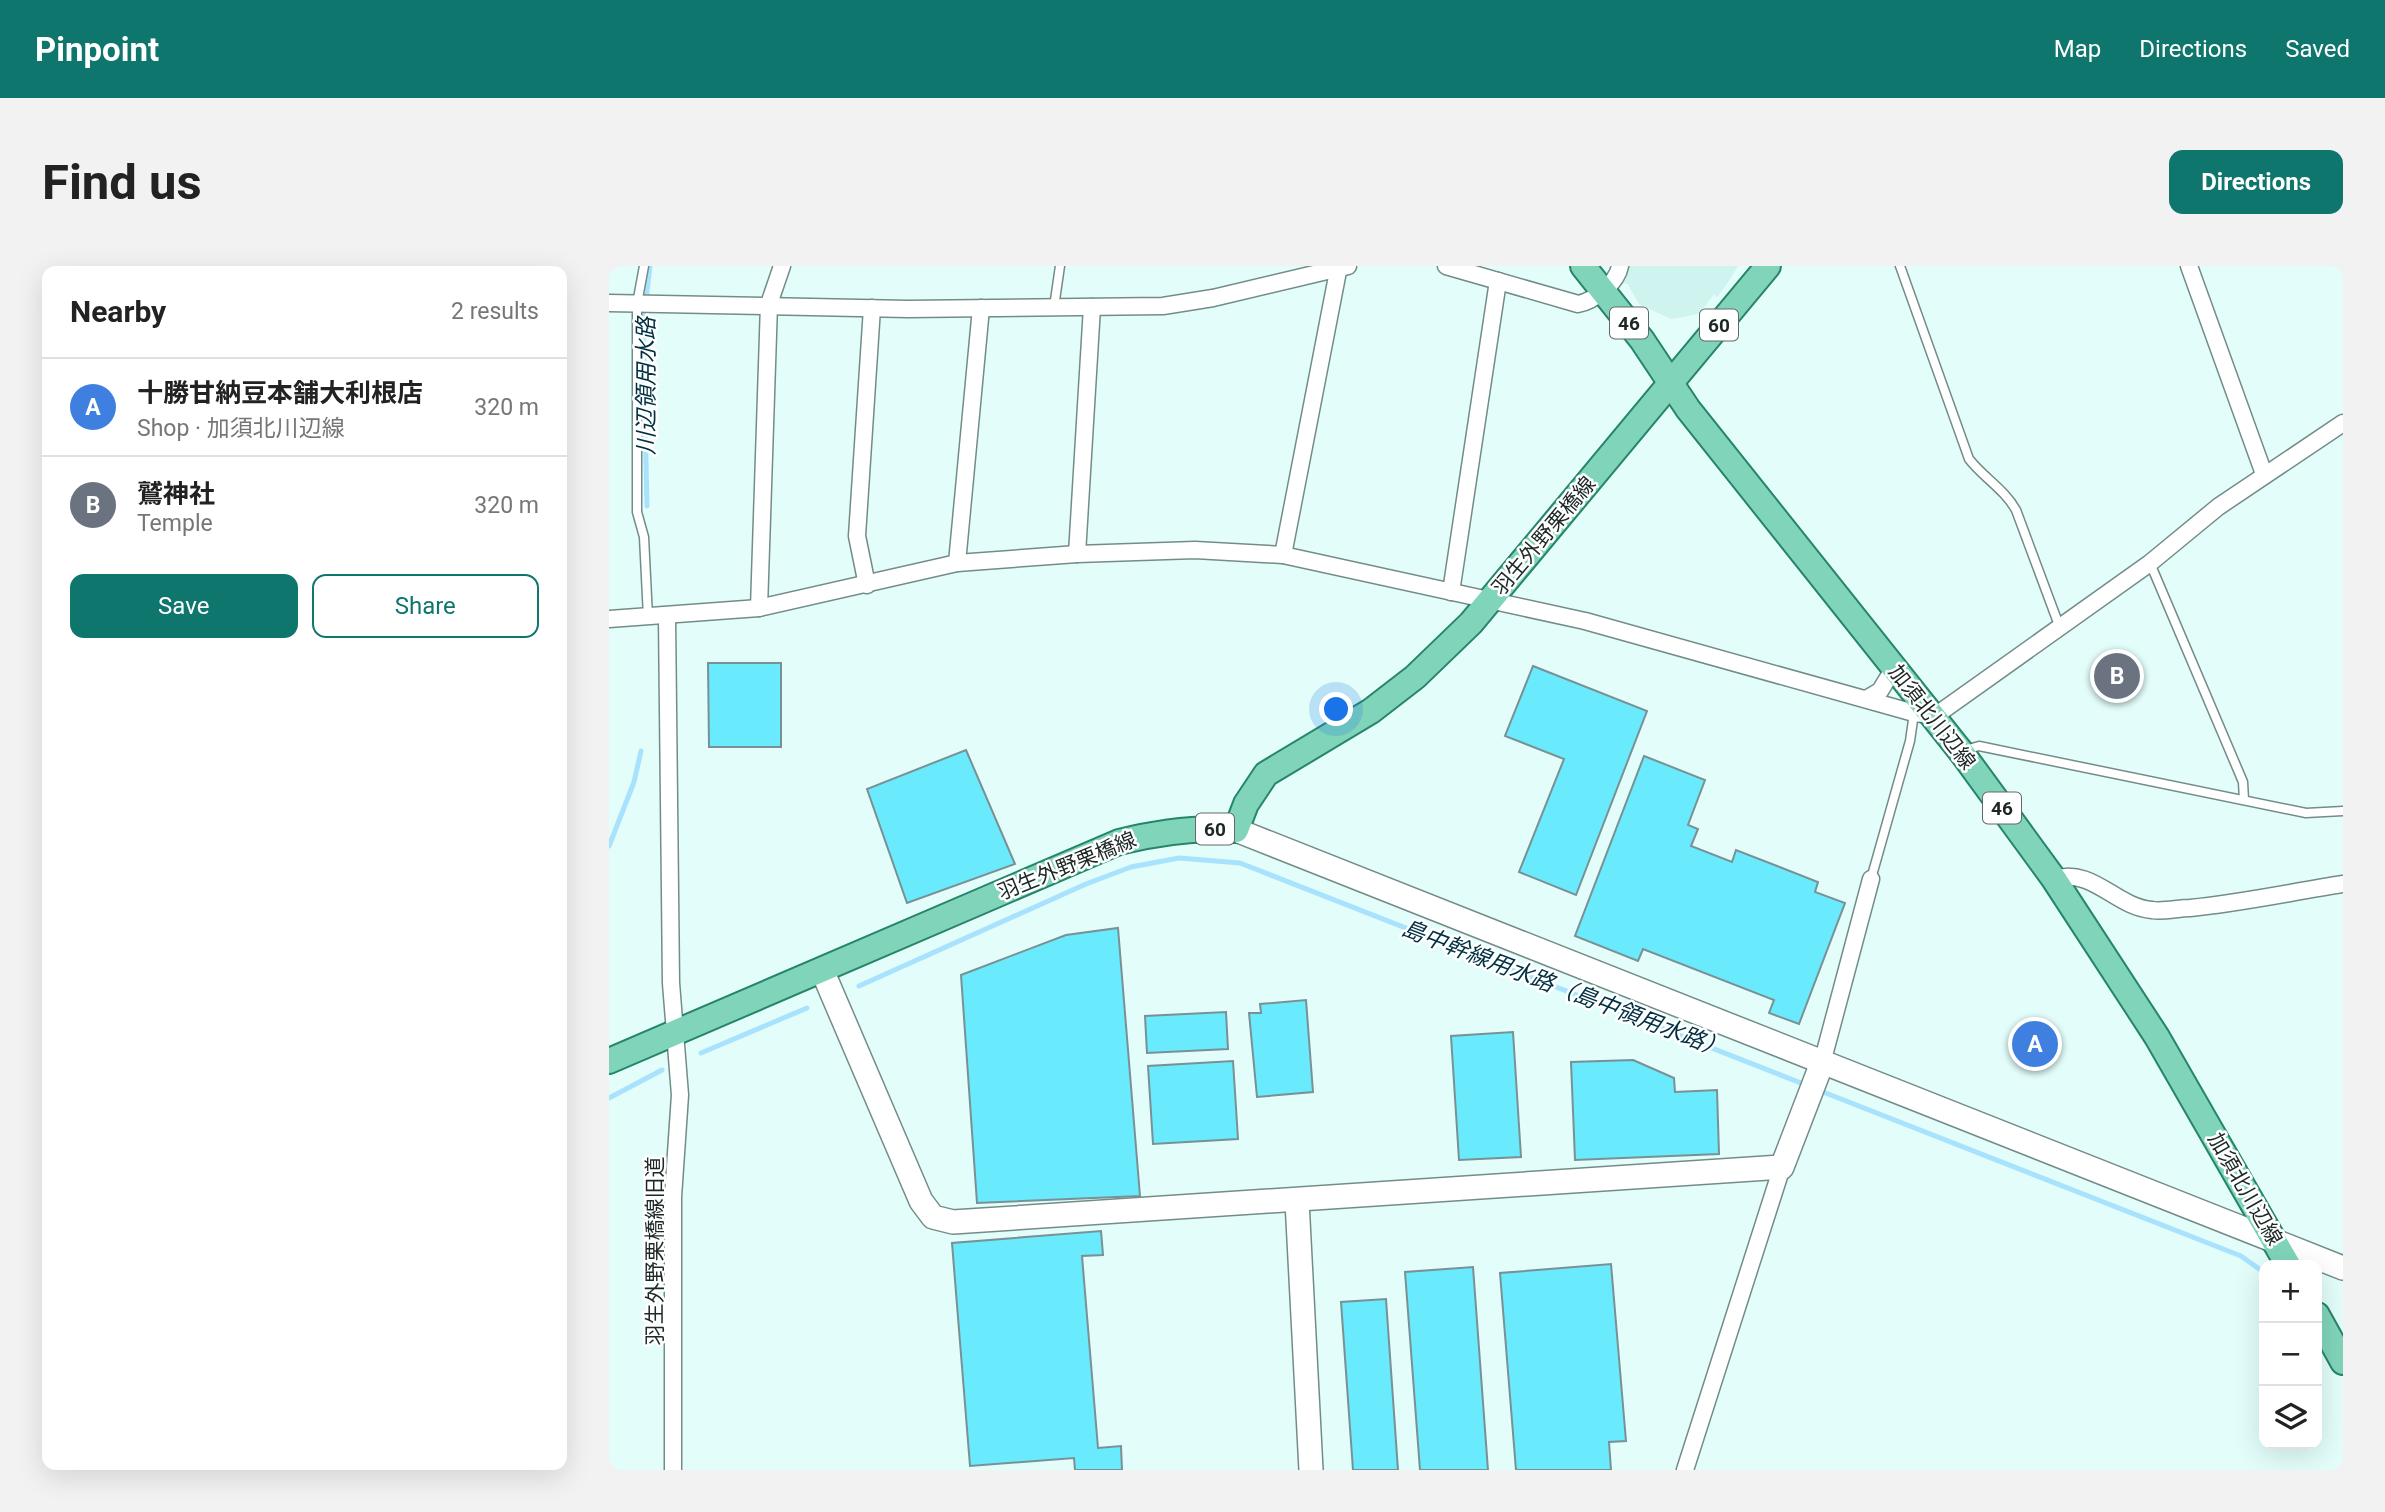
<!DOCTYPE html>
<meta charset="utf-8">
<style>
:root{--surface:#fff;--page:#f2f2f2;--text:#222;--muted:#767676;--line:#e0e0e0;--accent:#0f766e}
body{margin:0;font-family:Roboto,"Noto Sans JP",sans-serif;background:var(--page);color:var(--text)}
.controls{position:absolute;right:21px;bottom:21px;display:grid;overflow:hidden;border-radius:14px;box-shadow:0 7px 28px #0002}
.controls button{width:63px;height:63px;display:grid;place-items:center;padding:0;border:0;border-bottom:2px solid var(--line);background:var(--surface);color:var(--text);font:35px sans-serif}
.you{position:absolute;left:728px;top:444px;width:24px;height:24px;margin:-18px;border:5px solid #fff;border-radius:50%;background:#1a73e8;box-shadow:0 0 0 10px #1a73e833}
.badge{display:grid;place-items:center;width:46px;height:46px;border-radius:50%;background:var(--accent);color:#fff;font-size:23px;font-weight:700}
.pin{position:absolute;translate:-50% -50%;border:4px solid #fff;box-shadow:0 2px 7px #0006}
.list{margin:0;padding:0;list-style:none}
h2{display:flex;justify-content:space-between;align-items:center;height:91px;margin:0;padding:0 28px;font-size:30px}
h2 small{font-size:23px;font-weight:400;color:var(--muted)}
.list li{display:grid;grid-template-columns:46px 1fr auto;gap:21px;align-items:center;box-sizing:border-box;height:98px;padding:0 28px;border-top:2px solid var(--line)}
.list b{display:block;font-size:26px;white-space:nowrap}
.list p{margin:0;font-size:23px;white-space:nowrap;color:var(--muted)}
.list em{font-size:23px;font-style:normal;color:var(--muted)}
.actions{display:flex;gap:14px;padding:21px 28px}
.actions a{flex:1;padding:16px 0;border:2px solid var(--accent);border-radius:14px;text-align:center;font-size:24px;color:var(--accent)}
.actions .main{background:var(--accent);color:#fff}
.icon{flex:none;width:38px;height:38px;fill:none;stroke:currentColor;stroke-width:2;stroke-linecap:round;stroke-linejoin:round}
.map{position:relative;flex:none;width:1734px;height:1204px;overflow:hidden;border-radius:14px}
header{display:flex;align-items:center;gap:42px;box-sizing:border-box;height:98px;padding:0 35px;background:var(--accent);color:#fff}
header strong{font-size:33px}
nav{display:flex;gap:38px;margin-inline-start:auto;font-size:24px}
.intro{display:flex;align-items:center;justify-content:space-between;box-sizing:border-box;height:168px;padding:0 42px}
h1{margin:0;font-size:49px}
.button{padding:18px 32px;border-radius:14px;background:var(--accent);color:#fff;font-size:24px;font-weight:700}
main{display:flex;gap:42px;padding:0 42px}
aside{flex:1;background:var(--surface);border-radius:14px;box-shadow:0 7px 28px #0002}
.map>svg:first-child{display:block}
</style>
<header>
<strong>Pinpoint</strong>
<nav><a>Map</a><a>Directions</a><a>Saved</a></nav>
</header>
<div class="intro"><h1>Find us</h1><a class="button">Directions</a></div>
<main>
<aside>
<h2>Nearby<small>2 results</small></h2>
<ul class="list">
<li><span class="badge" style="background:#3f7fe0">A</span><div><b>十勝甘納豆本舗大利根店</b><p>Shop · 加須北川辺線</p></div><em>320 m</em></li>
<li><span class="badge" style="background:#6b7280">B</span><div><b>鷲神社</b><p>Temple</p></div><em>320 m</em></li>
</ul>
<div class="actions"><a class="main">Save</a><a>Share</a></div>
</aside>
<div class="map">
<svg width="1734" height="1204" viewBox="0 0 1734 1204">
<rect width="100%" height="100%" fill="#e2fdfa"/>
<!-- built -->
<path fill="#cff3ee" d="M1017 0H1129L1116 21 1108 31 1105 28 1090 48 1062 53 1030 38 1018 17 1015 18Z"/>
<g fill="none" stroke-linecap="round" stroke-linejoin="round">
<!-- stream -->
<g stroke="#a9e2fd" stroke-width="5">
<path d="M38 240 34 60 41 0"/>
<path d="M0 580 25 516 32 485"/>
<path d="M250 720 477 618 522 601 570 592 631 597 1197 819"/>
<path d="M92 787 198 742"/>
<path d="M1209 824 1632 990 1653 1005"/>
<path d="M0 832 53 804"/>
</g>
</g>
<!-- building -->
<g fill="#6aeafd" stroke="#799195" stroke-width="2">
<path d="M99 397H172V481H100Z"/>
<path d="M924 400 1038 445 967 629 910 606 955 493 896 470Z"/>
<path d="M357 484 406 598 298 637 258 523Z"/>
<path d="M1035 490 1096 514 1079 559 1089 563 1082 580 1123 596 1127 584 1209 616 1206 626 1236 637 1190 758 1160 747 1165 734 1034 683 1029 695 966 670Z"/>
<path d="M509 662 531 930 368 937 352 709 457 669Z"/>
<path d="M697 734 704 826 648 831 640 747H652L651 738Z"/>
<path d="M617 746 619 783 538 787 536 750Z"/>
<path d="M904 766 912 891 850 894 842 770Z"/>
<path d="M1024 794 1065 812 1066 826 1108 824 1110 888 966 894 962 796Z"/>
<path d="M624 795 629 873 544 878 539 800Z"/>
<path d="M492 965 494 989 473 990 489 1182 512 1180 513 1204H466L465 1192 361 1200 343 977Z"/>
<path d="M1002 998 1017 1175 1000 1176 1002 1204H907L891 1007Z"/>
<path d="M864 1001 879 1204H811L796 1006Z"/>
<path d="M777 1033 789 1204H744L732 1036Z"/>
</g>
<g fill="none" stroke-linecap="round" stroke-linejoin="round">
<defs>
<g id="lane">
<path d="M35 0 28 38V246L35 271 39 351"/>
<path d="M1291 0 1360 193C1375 212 1395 223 1407 244L1451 362"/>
<path d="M445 41 451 0"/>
<path d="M1541 297 1634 516 1635 534"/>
<path d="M1356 484 1370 480 1697 547 1734 545"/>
<path d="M1262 613 1301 475 1305 447"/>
</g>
<g id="street">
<path d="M837 0 969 38C985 35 1008 17 1011 0"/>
<path d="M1580 0 1655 208"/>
<path d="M0 37 299 43 554 40 604 32 739 0"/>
<path d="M468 288 483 41"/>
<path d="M674 289 730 0"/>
<path d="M348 297 372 42"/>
<path d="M258 319 248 270 263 42"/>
<path d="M842 326 889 15"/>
<path d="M150 342 160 38 173 0"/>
<path d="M58 351 62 717 71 829 64 931V1204"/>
<path d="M0 353 150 342 348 297 468 288 586 284 674 289 976 355 1305 447 1323 449 1333 445 1541 297 1609 241 1734 157"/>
<path d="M1259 432 1271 425 1285 402"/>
<path d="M1445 613C1484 601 1506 641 1543 644 1555 646 1569 642 1581 642 1632 637 1683 626 1734 618"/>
<path d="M1213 797 1262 613"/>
<path d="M1076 1204 1173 901"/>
</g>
<g id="secondary">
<path d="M627 564 1734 1002"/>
<path d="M213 704 312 935 324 951 344 956 1173 901 1213 797"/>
<path d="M688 935 702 1204"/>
</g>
<g id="primary">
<path d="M974 0 1033 74 1079 143 1353 487 1445 613 1548 771 1679 999"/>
<path d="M0 795 510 576C550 566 586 561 627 564L637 538 657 508 762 445 806 411 862 357 1159 0"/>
<path d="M1708 1049 1734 1096"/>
</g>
</defs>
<!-- lane casing -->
<use href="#lane" stroke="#748c89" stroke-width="11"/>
<!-- street casing -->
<use href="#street" stroke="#748c89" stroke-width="19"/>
<!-- secondary casing -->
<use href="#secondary" stroke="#748c89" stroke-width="26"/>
<!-- primary casing -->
<use href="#primary" stroke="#268568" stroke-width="28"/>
<!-- lane -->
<use href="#lane" stroke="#fff" stroke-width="8"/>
<!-- street -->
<use href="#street" stroke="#fff" stroke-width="16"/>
<!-- secondary -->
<use href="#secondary" stroke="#fff" stroke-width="23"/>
<!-- primary -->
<use href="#primary" stroke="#80d4ba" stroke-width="24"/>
</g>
<g text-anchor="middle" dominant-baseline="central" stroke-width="5" stroke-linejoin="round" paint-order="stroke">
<!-- shield labels -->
<g fill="#fff" stroke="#616867" stroke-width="2">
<rect x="1001" y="41.5" width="38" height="31" rx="5"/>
<rect x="1091" y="43.5" width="38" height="31" rx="5"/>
<rect x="1374" y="526.5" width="38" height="31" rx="5"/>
<rect x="587" y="547.5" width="38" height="31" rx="5"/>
</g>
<g font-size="19" font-weight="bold" fill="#1d2726">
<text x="1020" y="57">46</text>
<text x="1110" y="59">60</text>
<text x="1393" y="542">46</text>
<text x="606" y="563">60</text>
</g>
<!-- street labels -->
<g font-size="21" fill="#1d2726" stroke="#fff">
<text transform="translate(935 270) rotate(-50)">羽生外野栗橋線</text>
<text transform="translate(1323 451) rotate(52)">加須北川辺線</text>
<text transform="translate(458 600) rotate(-22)">羽生外野栗橋線</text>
<text transform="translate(1636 923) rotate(60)">加須北川辺線</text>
<text transform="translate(46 985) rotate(-90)">羽生外野栗橋線旧道</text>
</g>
<!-- water labels -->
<g font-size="23" font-style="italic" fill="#003042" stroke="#fff">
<text transform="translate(37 120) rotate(-90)">川辺領用水路</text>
<text transform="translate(955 723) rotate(21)">島中幹線用水路（島中領用水路）</text>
</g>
</g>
</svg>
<div class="controls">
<button>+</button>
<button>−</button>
<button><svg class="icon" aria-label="layers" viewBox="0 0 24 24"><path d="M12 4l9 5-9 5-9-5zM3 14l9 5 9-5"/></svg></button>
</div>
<div class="you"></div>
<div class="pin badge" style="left:1426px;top:778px;background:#3f7fe0">A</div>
<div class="pin badge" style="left:1508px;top:410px;background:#6b7280">B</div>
</div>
</main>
